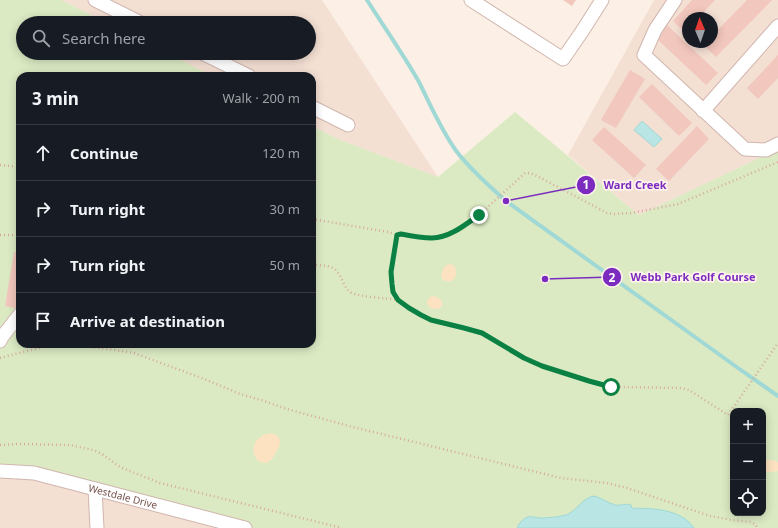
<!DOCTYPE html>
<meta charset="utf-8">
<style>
:root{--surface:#171b24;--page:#242831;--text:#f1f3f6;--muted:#9ea1a6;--line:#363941}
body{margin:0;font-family:"Noto Sans",sans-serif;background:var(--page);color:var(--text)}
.controls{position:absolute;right:12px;bottom:12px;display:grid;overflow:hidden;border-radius:8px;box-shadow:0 2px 10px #0003}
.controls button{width:36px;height:36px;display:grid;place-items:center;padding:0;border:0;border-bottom:1px solid var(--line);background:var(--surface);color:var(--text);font:20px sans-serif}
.compass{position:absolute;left:682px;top:12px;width:36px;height:36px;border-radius:50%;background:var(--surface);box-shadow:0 2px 10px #0003;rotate:358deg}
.stop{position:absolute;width:12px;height:12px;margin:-9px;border:3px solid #0b8043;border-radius:50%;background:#fff}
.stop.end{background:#0b8043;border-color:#fff;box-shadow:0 1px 4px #0008}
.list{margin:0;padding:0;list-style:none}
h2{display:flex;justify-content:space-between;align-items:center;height:52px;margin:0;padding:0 16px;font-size:17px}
h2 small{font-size:13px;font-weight:400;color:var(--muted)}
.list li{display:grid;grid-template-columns:26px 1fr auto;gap:12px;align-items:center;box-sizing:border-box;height:56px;padding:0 16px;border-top:1px solid var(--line)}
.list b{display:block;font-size:15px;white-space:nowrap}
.list em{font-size:13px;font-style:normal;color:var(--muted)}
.icon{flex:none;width:22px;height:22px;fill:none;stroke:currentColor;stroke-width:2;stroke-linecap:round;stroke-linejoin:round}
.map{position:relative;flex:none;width:778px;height:528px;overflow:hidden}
.search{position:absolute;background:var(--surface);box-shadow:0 2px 10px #0003;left:16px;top:16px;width:300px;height:44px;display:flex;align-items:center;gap:10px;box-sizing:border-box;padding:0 14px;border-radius:22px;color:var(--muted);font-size:15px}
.panel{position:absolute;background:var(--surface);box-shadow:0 2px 10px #0003;left:16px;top:72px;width:300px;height:276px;border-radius:12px}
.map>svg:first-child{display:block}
</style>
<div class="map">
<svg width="778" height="528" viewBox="0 0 778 528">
<rect width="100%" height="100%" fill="#fcefe5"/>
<!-- residential -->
<g fill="#f4dfd3" fill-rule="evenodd">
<path d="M61 0H322L438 177 338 139 312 126V76H212L167 53H309V23H107Z"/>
<path d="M654 0H778V149L639 215 568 155ZM688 18H712V42H688Z"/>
<path d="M34 473 245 528H0V476Z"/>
</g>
<!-- green -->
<path fill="#dbeac3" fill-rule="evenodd" d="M0 0H61L107 23H23V53H167L212 76H20V344H312V126L338 139 438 177 515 112 639 215 778 149V528H242L34 473 0 476ZM733 411H763V513H733Z"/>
<!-- sand -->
<g fill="#fce2c0">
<path d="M449 264 453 265 455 267C458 276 454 285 443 280L441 275 444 267Z"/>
<path d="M432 296 437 297 442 301V305L440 308C429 312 422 302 432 296Z"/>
<path d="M270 433 273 434 278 436C282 443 279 447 275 454 274 456 273 459 270 461 256 471 241 440 270 433Z"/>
<path d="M763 460H771L778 462V471L763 473Z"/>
</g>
<!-- water -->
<g fill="#b9e6e4" stroke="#a0d8d5">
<path d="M642 121 662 139 654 147 634 130Z"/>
<path d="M594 496C602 498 608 503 615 505 621 506 626 503 631 505L632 508 635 509 637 508C643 509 647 508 653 509 667 510 686 515 694 528H517C519 524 523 518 528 517 532 516 537 518 541 518 549 518 558 517 566 515 577 511 582 498 594 496Z"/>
</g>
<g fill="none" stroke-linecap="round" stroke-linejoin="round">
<!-- stream -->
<path stroke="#a0d8d5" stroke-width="4" d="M367 0C384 27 403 54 419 82 431 106 441 130 457 152 471 170 489 186 506 201L738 368 778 396"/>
</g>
<!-- building -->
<g fill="#f2c7bd">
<path d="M563 0H576L572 6Z"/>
<path d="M692 0H715L698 18H688V28L685 32 673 21Z"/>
<path d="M747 0H772L716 57 703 45 706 42H712V36Z"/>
<path d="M667 25 718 73 706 85 655 37Z"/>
<path d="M778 55V78L758 99 747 88Z"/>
<path d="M630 70 645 79 616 128 601 120Z"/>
<path d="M652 84 692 123 679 136 639 97Z"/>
<path d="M697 126 709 139 669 181 656 169Z"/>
<path d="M604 127 646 165 634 178 592 140Z"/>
<path d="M14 252 20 253V309L5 306Z"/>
</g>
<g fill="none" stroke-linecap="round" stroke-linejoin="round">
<defs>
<g id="minor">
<path d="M95 0 141 23"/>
<path d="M471 0 563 59 583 30 602 0"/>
<path d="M675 0 655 30 644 55 745 149 766 150 778 144"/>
<path d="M202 53 249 76"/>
<path d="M312 107 348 125"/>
<path d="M703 111 778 26"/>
<path d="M0 341 2 337 20 314"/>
<path id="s1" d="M0 471 34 473 245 528"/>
<path d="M95 489 97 528"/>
</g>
</defs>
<!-- minor casing -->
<use href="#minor" stroke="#d0b6ae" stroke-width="15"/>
<!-- path -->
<g stroke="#d7aaa0" stroke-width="2.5" stroke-dasharray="1 3" stroke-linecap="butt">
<path d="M0 165 20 167"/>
<path d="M312 219 388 232 397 235H401L431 238 440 237 460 228 479 215 525 173H530L537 176 607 213 614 214 631 213 658 208 678 204 778 162"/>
<path d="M0 235H20"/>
<path d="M397 235 391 272 392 284 393 292 398 300 421 315 431 320 474 330 482 333 524 358 541 366 589 381 604 386 616 387 682 388 689 390 728 415 778 343"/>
<path d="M312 264C319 266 327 265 333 268 343 274 342 288 352 293 360 297 387 298 398 300"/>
<path d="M0 358 47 346H82L115 350 134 353 207 380 240 394 261 400 287 409 349 426 561 478 607 483 627 488 710 516 732 520 751 522 756 525 757 528"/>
<path d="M0 445 19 444 70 445 93 450 102 454 120 467 160 483 342 528"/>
</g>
<!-- minor -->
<use href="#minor" stroke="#fff" stroke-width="13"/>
</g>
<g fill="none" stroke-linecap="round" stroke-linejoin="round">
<!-- route -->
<path stroke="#0b8043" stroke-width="5" d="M479 215C465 225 449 238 432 238 422 238 411 236 401 234L397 235 391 272 392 284 393 292 398 300 409 308 421 315 431 320 464 328 482 333 524 358 542 366 589 381 611 387"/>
</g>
<g text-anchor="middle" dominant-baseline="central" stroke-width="3.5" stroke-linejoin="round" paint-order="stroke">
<!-- street labels -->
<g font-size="10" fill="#75514a" stroke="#fff3eb">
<text stroke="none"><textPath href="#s1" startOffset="126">Westdale Drive</textPath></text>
</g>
</g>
<!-- callouts -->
<path fill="none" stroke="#7b2cbf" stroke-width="1.5" d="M506 201L586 185M545 279L612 277"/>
<g fill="#7b2cbf" stroke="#fff3eb" stroke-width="1.5">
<circle cx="506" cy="201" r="4"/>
<circle cx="545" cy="279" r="4"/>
<circle cx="586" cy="185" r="10"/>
<circle cx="612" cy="277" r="10"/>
</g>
<g font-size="12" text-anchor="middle" font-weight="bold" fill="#fff">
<text x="586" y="189">1</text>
<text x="612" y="282">2</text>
</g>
<g font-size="11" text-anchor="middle" font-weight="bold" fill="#7b2cbf" stroke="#fff3eb" stroke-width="3.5" stroke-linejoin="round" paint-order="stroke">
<text x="635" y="189">Ward Creek</text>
<text x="693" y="281">Webb Park Golf Course</text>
</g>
</svg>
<div class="controls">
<button>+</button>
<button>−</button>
<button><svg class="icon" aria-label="locate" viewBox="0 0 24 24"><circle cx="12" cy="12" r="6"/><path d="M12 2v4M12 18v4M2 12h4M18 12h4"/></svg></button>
</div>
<svg class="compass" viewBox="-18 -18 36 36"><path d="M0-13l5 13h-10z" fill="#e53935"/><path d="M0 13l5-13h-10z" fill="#9ea1a6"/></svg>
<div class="stop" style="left:611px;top:387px"></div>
<div class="stop end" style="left:479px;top:215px"></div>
<div class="search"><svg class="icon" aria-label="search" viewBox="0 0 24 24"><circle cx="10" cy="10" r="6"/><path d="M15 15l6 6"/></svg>Search here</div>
<section class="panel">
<h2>3 min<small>Walk · 200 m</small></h2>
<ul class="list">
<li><svg class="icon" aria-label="ahead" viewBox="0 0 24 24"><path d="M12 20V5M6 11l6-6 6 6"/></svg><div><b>Continue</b></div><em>120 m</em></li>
<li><svg class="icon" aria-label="right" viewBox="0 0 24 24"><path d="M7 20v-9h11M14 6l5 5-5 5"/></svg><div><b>Turn right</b></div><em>30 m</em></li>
<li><svg class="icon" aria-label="right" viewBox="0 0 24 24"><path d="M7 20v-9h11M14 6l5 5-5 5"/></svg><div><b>Turn right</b></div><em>50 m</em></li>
<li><svg class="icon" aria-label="arrive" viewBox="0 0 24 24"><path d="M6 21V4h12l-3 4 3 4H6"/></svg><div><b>Arrive at destination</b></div></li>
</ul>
</section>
</div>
